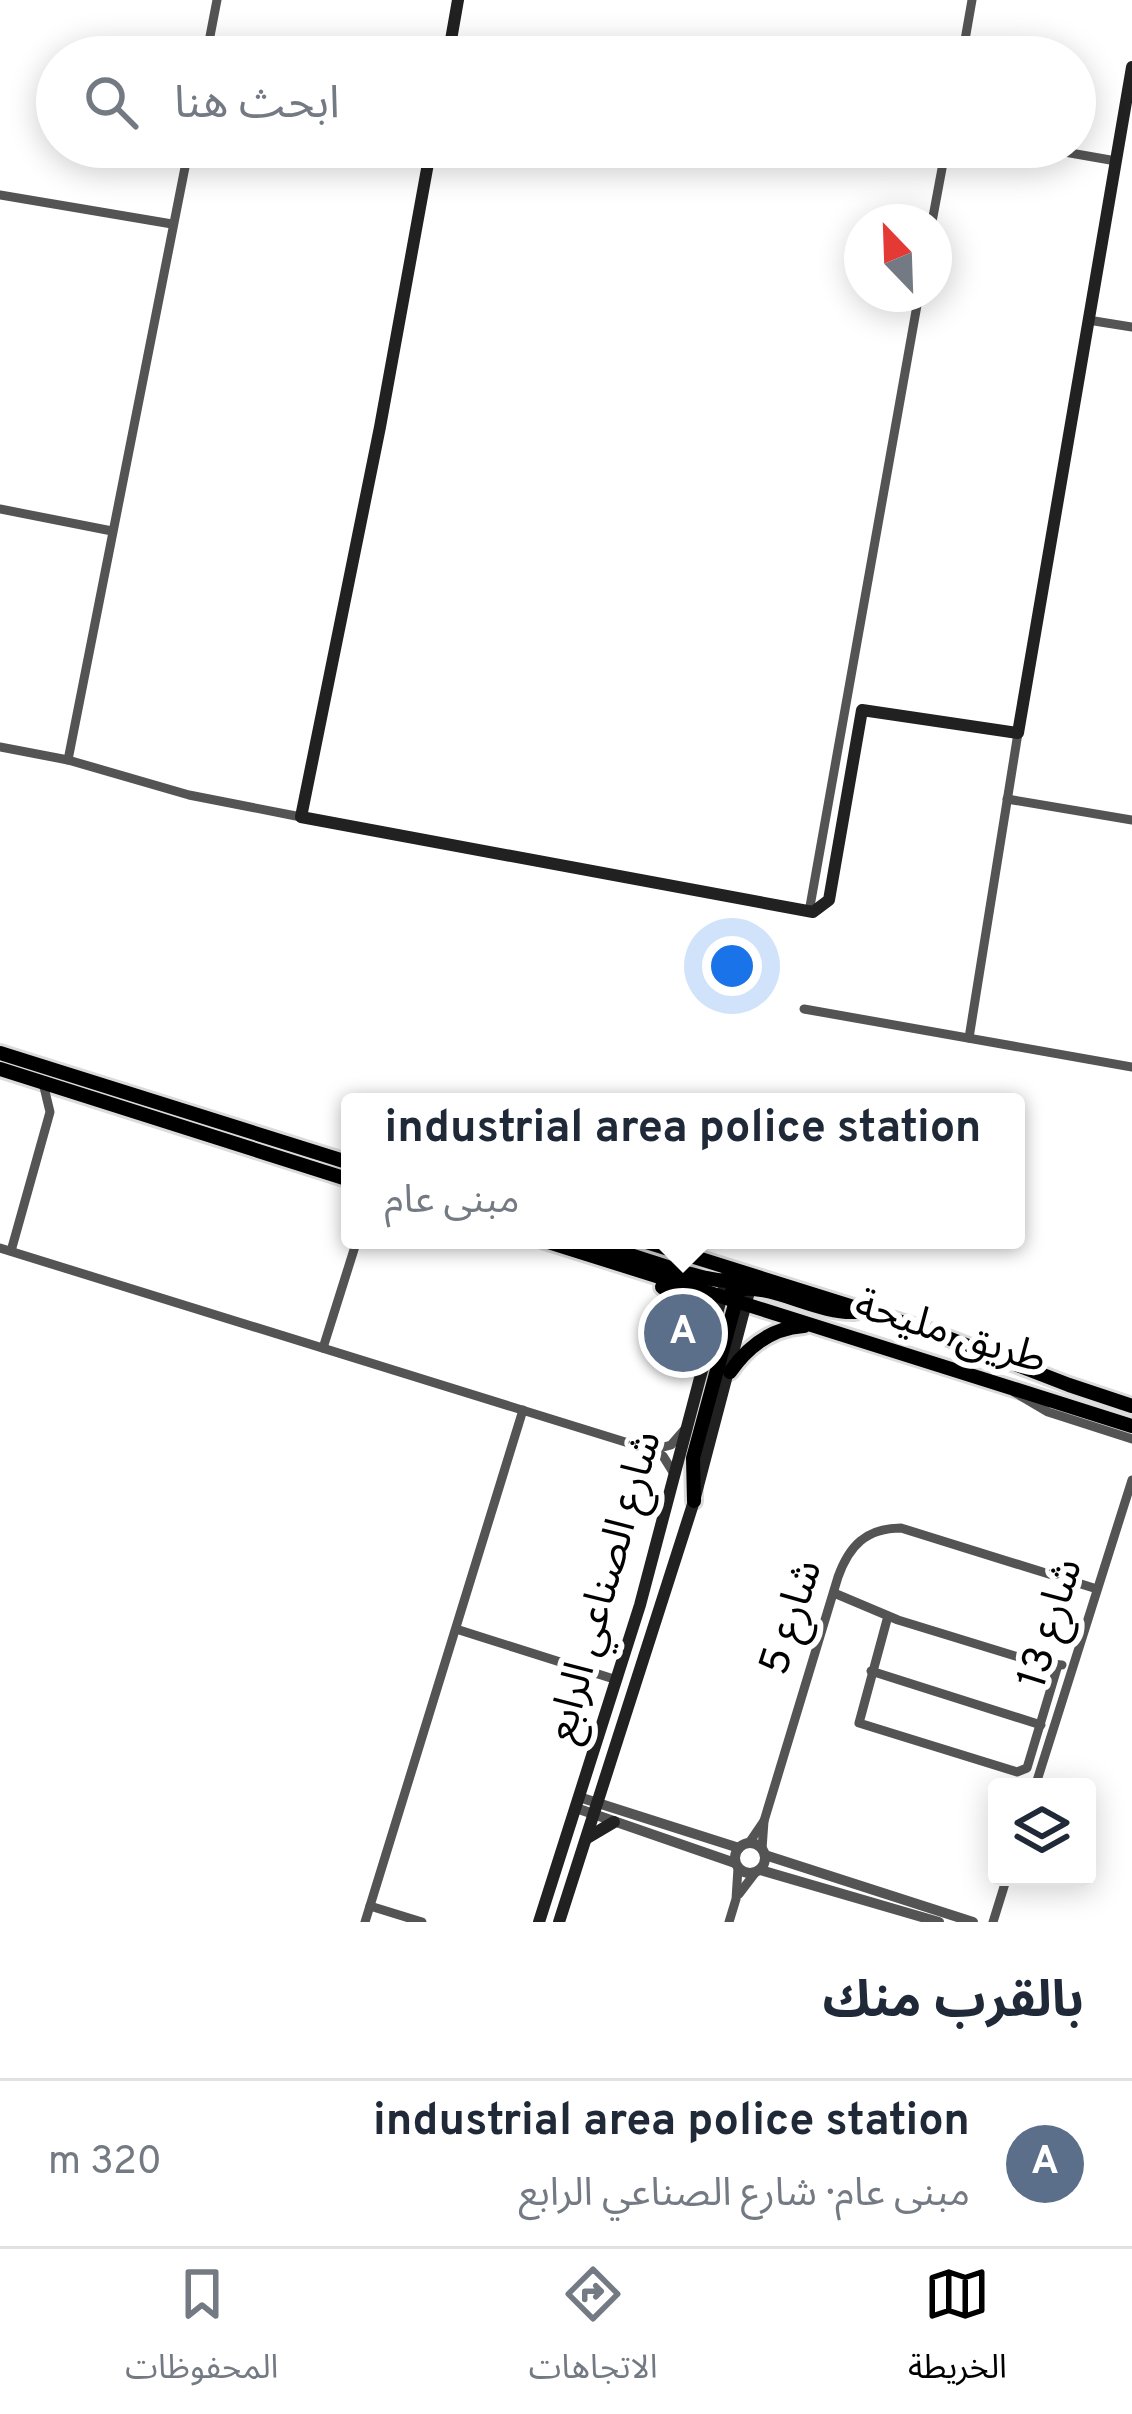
<!DOCTYPE html>
<html lang="ar">
<meta charset="utf-8">
<style>
:root{--surface:#fff;--page:#f6f6f7;--text:#1f2937;--muted:#747a83;--line:#e0e1e3;--accent:#000}
body{margin:0;font-family:Overpass,"Noto Sans Arabic",sans-serif;background:var(--page);color:var(--text);direction:rtl}
.controls{position:absolute;right:36px;bottom:36px;display:grid;overflow:hidden;border-radius:12px;box-shadow:0 6px 30px #0003}
.controls button{width:108px;height:108px;display:grid;place-items:center;padding:0;border:0;border-bottom:3px solid var(--line);background:var(--surface);color:var(--text);font:60px sans-serif}
.compass{position:absolute;left:844px;top:204px;width:108px;height:108px;border-radius:50%;background:var(--surface);box-shadow:0 6px 30px #0003;rotate:337deg}
.you{position:absolute;left:732px;top:966px;width:42px;height:42px;margin:-30px;border:9px solid #fff;border-radius:50%;background:#1a73e8;box-shadow:0 0 0 18px #1a73e833}
.badge{display:grid;place-items:center;width:78px;height:78px;border-radius:50%;background:var(--accent);color:#fff;font-size:39px;font-weight:700}
.pin{position:absolute;translate:-50% -50%;border:6px solid #fff;box-shadow:0 3px 12px #0006}
.popup{position:absolute;left:341px;top:1093px;width:684px;height:156px;box-sizing:border-box;display:grid;place-content:center;border-radius:12px;background:var(--surface);filter:drop-shadow(0 3px 9px #0005);font-size:39px;white-space:nowrap;color:var(--muted)}
.popup b{font-size:45px;color:var(--text)}
.popup::after{content:'';position:absolute;left:50%;top:100%;margin-left:-24px;border:24px solid transparent;border-top-color:var(--surface)}
.list{margin:0;padding:0;list-style:none}
h2{display:flex;justify-content:space-between;align-items:center;height:156px;margin:0;padding:0 48px;font-size:51px}
h2 small{font-size:39px;font-weight:400;color:var(--muted)}
.list li{display:grid;grid-template-columns:78px 1fr auto;gap:36px;align-items:center;box-sizing:border-box;height:168px;padding:0 48px;border-top:3px solid var(--line)}
.list b{display:block;font-size:45px;white-space:nowrap}
.list p{margin:0;font-size:39px;white-space:nowrap;color:var(--muted)}
.list em{font-size:39px;font-style:normal;color:var(--muted)}
.icon{flex:none;width:66px;height:66px;fill:none;stroke:currentColor;stroke-width:2;stroke-linecap:round;stroke-linejoin:round}
.map{position:relative;flex:none;width:1132px;height:1922px;overflow:hidden;direction:ltr}
.search{position:absolute;background:var(--surface);box-shadow:0 6px 30px #0003;left:36px;right:36px;top:36px;height:132px;display:flex;align-items:center;gap:30px;box-sizing:border-box;padding:0 42px;border-radius:66px;color:var(--muted);font-size:45px}
.sheet{height:324px;background:var(--surface)}
nav{display:flex;justify-content:space-around;align-items:center;box-sizing:border-box;height:168px;border-top:3px solid var(--line);background:var(--surface);font-size:33px;color:var(--muted)}
nav a{display:grid;justify-items:center;gap:6px}
nav .on{color:var(--accent)}
.map>svg:first-child{display:block}
</style>
<div class="map">
<svg width="1132" height="1922" viewBox="0 0 1132 1922">
<rect width="100%" height="100%" fill="#fff"/>
<g fill="none" stroke-linecap="round" stroke-linejoin="round">
<defs>
<g id="primary">
<path d="M0 1053 350 1163"/>
<path d="M0 1069 350 1180"/>
<path d="M542 1240 1132 1426"/>
<path d="M640 1240 930 1331 1069 1385 1132 1406"/>
<path d="M566 1243C622 1242 698 1288 742 1280"/>
<path d="M662 1287 691 1303 710 1344"/>
<path d="M732 1291C768 1280 815 1314 855 1312"/>
<path d="M730 1372C748 1346 771 1328 804 1326"/>
<path d="M694 1501 693 1458 738 1293 736 1277 729 1269"/>
</g>
</defs>
<!-- primary casing -->
<use href="#primary" stroke="#dbdbdb" stroke-width="20"/>
<!-- minor -->
<g stroke="#545454" stroke-width="9">
<path d="M448 53 468 57"/>
<path d="M206 57 217 0"/>
<path d="M962 57 972 0"/>
<path d="M1036 147 1116 161"/>
<path d="M0 195 172 224"/>
<path d="M932 222 946 147"/>
<path d="M1088 320 1132 327"/>
<path d="M0 509 112 531"/>
<path d="M0 747 68 760 189 795 301 817"/>
<path d="M68 760 189 147"/>
<path d="M1007 799 1132 820"/>
<path d="M809 912 919 294"/>
<path d="M804 1009 1132 1067"/>
<path d="M969 1038 1018 733"/>
<path d="M0 1248 651 1450 663 1456 673 1472"/>
<path d="M11 1251 50 1112 43 1083"/>
<path d="M323 1348 357 1240"/>
<path d="M1014 1392 1048 1412 1132 1439"/>
<path d="M656 1449 671 1445 685 1429"/>
<path d="M834 1593 898 1620 1038 1663 1062 1665"/>
<path d="M888 1616 859 1723 1017 1772 1027 1768 1058 1665"/>
<path d="M456 1629 617 1680"/>
<path d="M871 1671 1041 1725"/>
<path d="M566 1725 583 1669"/>
<path d="M1035 1787 1132 1480"/>
<path d="M749 1843 764 1821"/>
<path d="M762 1849 764 1821 838 1577C849 1546 866 1528 901 1528L1097 1589"/>
<path d="M739 1894 755 1873"/>
<path d="M370 1906 422 1922"/>
<path d="M365 1922 523 1410"/>
<path d="M729 1922 736 1899 738 1868"/>
<path d="M993 1922 1007 1877"/>
</g>
<!-- tertiary -->
<g stroke="#545454" stroke-width="10">
<path d="M579 1797 739 1848"/>
<path d="M576 1808 735 1863"/>
<circle cx="750" cy="1858" r="15"/>
<path d="M765 1855 973 1922"/>
<path d="M760 1870 939 1922"/>
</g>
<!-- secondary -->
<g stroke="#212121" stroke-width="12">
<path d="M448 57 458 0"/>
<path d="M431 147 380 427 301 817 813 912 829 900 862 710 1018 733 1132 67"/>
<path d="M587 1838 614 1822"/>
<path d="M539 1922 640 1605 728 1272"/>
<path d="M559 1922 694 1501 752 1280"/>
</g>
<!-- primary -->
<use href="#primary" stroke="#000" stroke-width="14"/>
</g>
<g text-anchor="middle" dominant-baseline="central" stroke-width="12" stroke-linejoin="round" paint-order="stroke">
<!-- street labels -->
<g font-size="42" fill="#000" stroke="#fff">
<text transform="translate(950 1334) rotate(17)">طريق مليحة</text>
<text transform="translate(606 1587) rotate(-74)">شارع الصناعي الرابع</text>
<text transform="translate(793 1618) rotate(-72)">شارع 5</text>
<text transform="translate(1052 1624) rotate(-73)">شارع 13</text>
</g>
</g>
</svg>
<div class="controls">
<button><svg class="icon" aria-label="layers" viewBox="0 0 24 24"><path d="M12 4l9 5-9 5-9-5zM3 14l9 5 9-5"/></svg></button>
</div>
<svg class="compass" viewBox="-18 -18 36 36"><path d="M0-13l5 13h-10z" fill="#e53935"/><path d="M0 13l5-13h-10z" fill="#747a83"/></svg>
<div class="you"></div>
<div class="pin badge" style="left:683px;top:1333px;background:#5c6f8a">A</div>
<div class="popup"><b>industrial area police station</b>مبنى عام</div>
<div class="search"><svg class="icon" aria-label="search" viewBox="0 0 24 24"><circle cx="10" cy="10" r="6"/><path d="M15 15l6 6"/></svg>ابحث هنا</div>
</div>
<section class="sheet">
<h2>بالقرب منك<small></small></h2>
<ul class="list">
<li><span class="badge" style="background:#5c6f8a">A</span><div><b>industrial area police station</b><p>مبنى عام · شارع الصناعي الرابع</p></div><em>320 m</em></li>
</ul>
</section>
<nav>
<a class="on"><svg class="icon" aria-label="map" viewBox="0 0 24 24"><path d="M3 6l6-2 6 2 6-2v14l-6 2-6-2-6 2zM9 4v14M15 6v14"/></svg>الخريطة</a>
<a><svg class="icon" aria-label="directions" viewBox="0 0 24 24"><path d="M12 3l9 9-9 9-9-9zM9 14v-3h6M13 9l2 2-2 2"/></svg>الاتجاهات</a>
<a><svg class="icon" aria-label="saved" viewBox="0 0 24 24"><path d="M7 4h10v16l-5-4-5 4z"/></svg>المحفوظات</a>
</nav>
